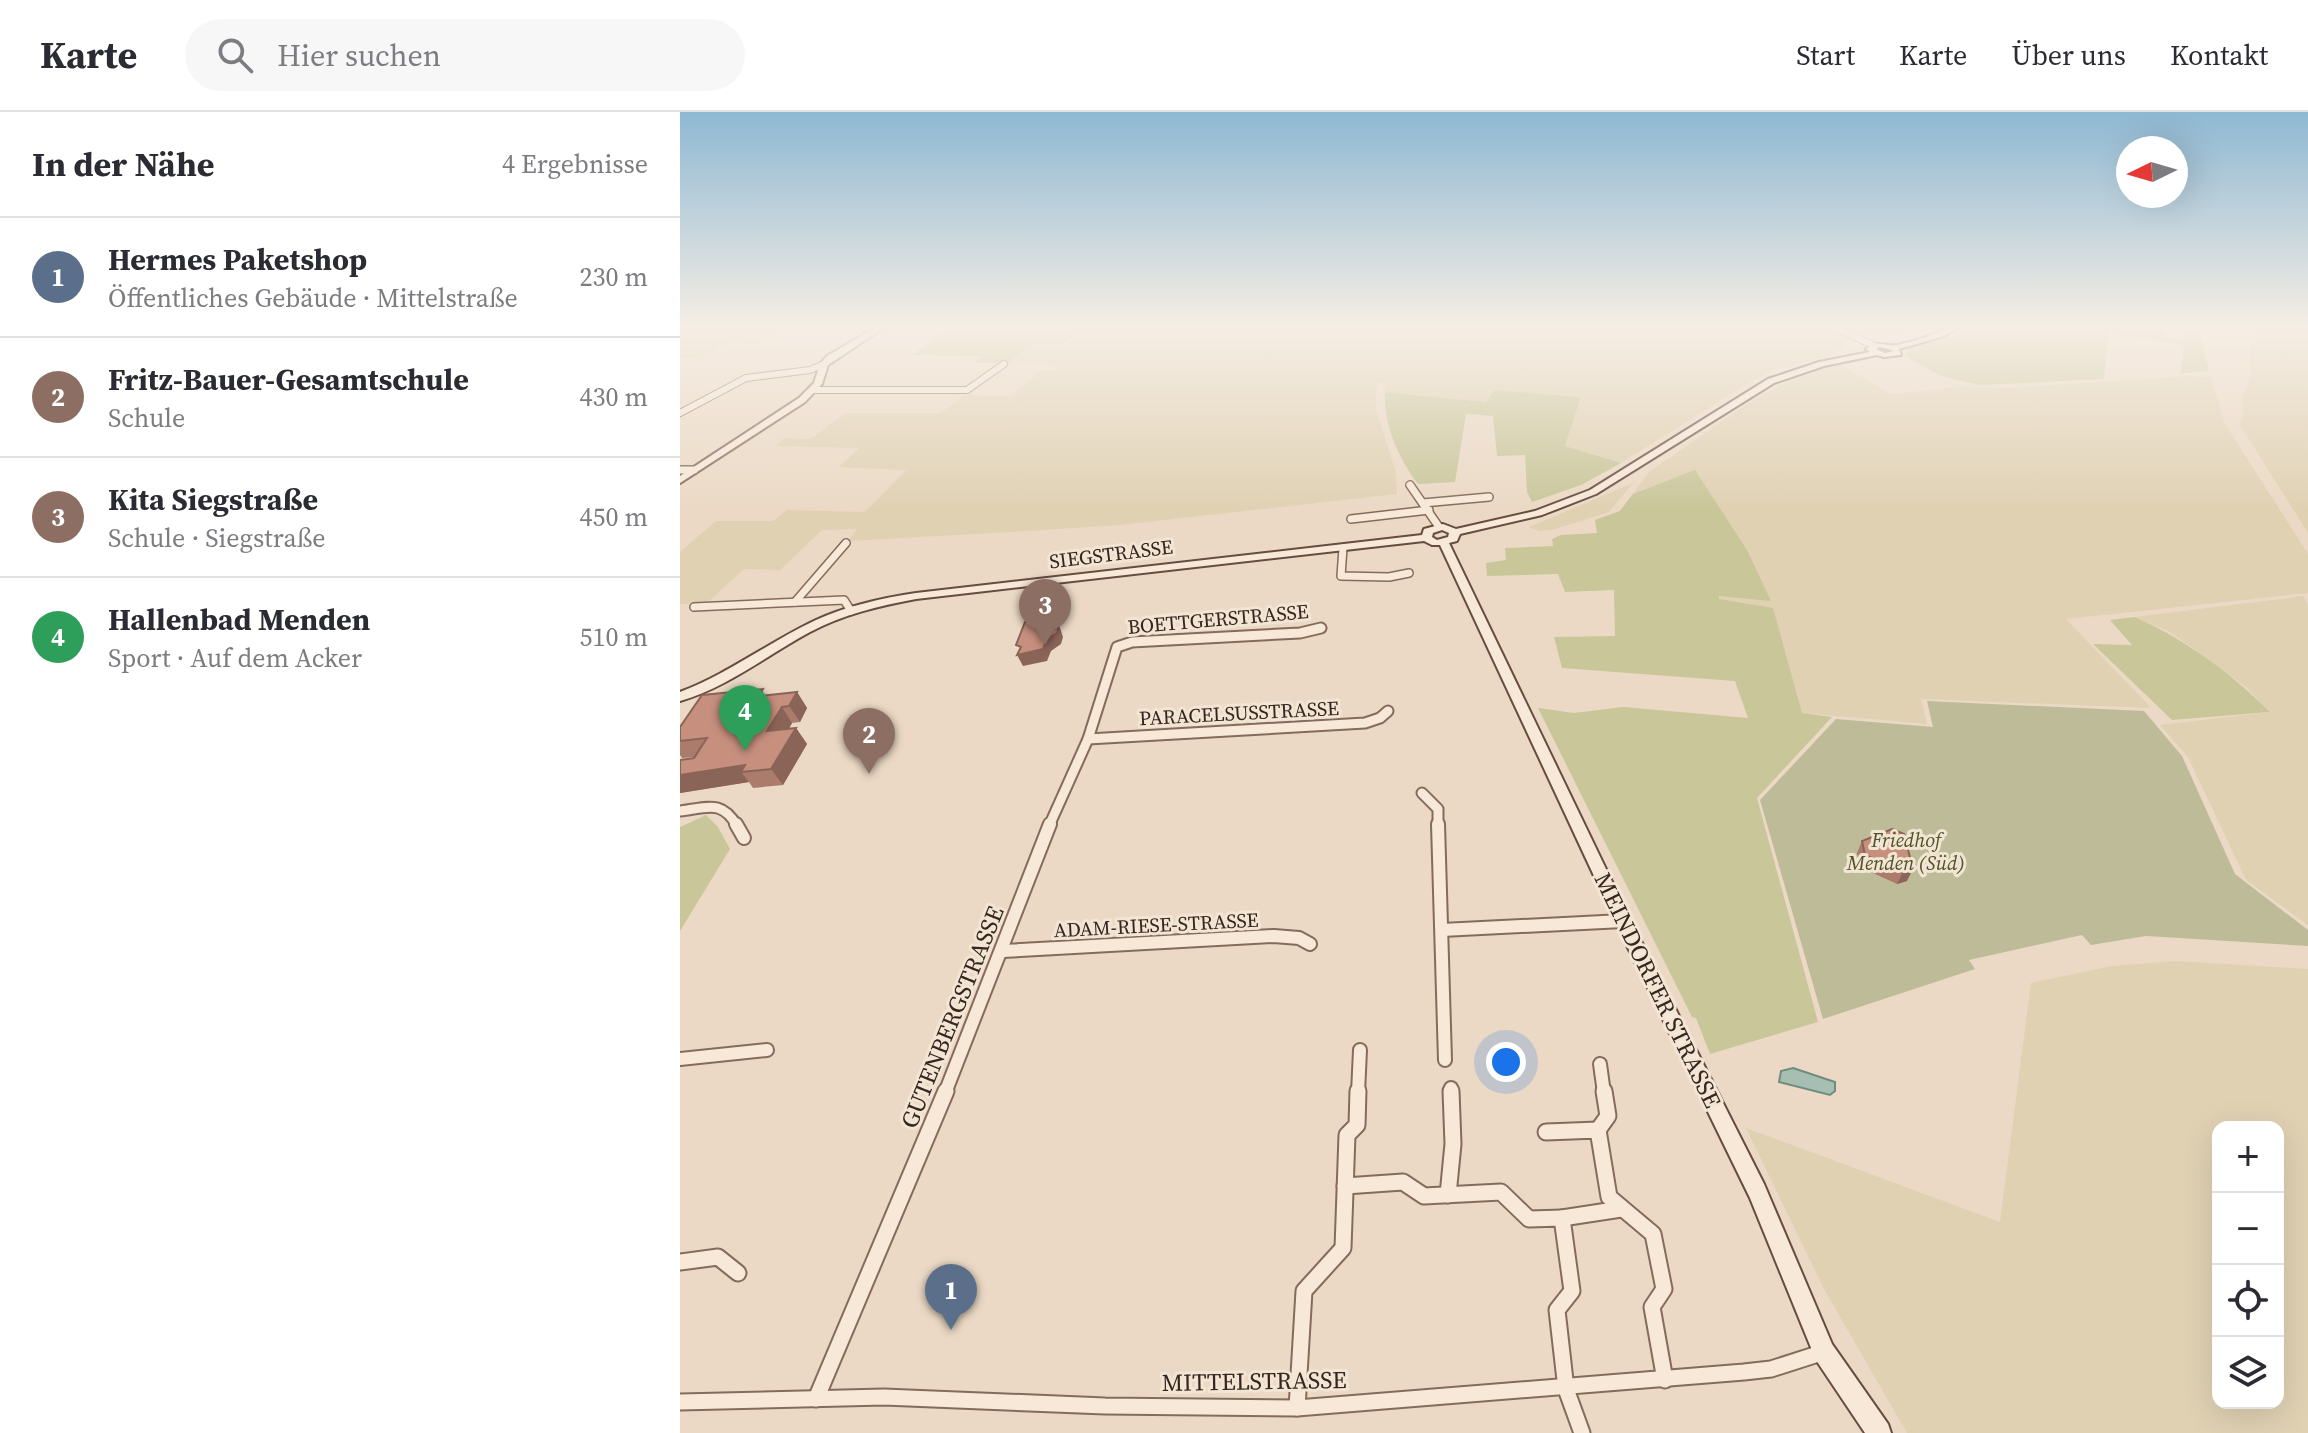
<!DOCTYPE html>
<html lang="de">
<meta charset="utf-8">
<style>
:root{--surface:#fff;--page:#f7f7f7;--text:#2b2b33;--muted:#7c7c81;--line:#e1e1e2;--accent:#d93025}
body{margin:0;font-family:"Source Serif 4",serif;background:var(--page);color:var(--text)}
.controls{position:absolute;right:24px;bottom:24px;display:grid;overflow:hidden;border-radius:16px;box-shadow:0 8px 32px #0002}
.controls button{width:72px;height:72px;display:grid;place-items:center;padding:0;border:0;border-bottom:2px solid var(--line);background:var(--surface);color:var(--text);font:40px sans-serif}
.compass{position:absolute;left:1436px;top:24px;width:72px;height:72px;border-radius:50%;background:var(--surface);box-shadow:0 8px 32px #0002;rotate:265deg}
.you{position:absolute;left:826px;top:950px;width:28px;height:28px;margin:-20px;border:6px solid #fff;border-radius:50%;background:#1a73e8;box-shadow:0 0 0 12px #1a73e833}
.badge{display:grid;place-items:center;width:52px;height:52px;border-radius:50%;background:var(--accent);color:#fff;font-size:26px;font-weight:700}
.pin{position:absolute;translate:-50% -66px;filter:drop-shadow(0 2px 4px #0008)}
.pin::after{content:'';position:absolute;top:42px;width:28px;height:24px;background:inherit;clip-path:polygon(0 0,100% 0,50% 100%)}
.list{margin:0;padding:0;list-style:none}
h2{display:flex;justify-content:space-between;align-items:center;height:104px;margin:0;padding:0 32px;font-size:34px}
h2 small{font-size:26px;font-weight:400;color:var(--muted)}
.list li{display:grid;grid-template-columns:52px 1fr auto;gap:24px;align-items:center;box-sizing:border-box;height:120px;padding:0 32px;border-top:2px solid var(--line)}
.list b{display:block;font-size:30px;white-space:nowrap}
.list p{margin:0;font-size:26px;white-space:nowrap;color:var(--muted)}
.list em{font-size:26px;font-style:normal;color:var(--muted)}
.icon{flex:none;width:44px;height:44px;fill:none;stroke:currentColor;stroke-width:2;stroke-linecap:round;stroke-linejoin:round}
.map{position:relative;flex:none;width:1628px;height:1321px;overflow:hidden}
header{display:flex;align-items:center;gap:48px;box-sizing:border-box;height:112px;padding:0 40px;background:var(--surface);border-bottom:2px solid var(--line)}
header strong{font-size:38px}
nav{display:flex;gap:44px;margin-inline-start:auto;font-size:28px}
.search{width:560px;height:72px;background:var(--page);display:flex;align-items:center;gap:20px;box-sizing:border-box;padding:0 28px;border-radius:44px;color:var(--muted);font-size:30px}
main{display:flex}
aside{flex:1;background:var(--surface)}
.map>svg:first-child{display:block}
</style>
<header>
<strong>Karte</strong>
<div class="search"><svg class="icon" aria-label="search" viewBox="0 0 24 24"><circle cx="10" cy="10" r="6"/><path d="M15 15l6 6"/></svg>Hier suchen</div>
<nav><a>Start</a><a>Karte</a><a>Über uns</a><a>Kontakt</a></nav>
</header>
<main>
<aside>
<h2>In der Nähe<small>4 Ergebnisse</small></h2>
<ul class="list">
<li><span class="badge" style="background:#5c6f8a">1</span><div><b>Hermes Paketshop</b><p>Öffentliches Gebäude · Mittelstraße</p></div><em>230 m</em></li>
<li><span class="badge" style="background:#8d6e63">2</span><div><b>Fritz-Bauer-Gesamtschule</b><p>Schule</p></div><em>430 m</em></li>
<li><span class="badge" style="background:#8d6e63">3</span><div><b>Kita Siegstraße</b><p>Schule · Siegstraße</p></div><em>450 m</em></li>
<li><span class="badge" style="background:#2e9e5b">4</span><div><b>Hallenbad Menden</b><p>Sport · Auf dem Acker</p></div><em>510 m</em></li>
</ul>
</aside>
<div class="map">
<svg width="1628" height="1321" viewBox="0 0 1628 1321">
<rect width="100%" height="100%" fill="#ebd9c5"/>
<!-- farmland -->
<g fill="#e0d1b3" fill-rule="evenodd">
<path d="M0 213H110L79 232 46 231 21 246H0Z"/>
<path d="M409 213H1137L1166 227 1165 234 1153 242 1098 257 1070 270 941 351 885 335 901 285 814 278 807 290 705 280 706 271H697L696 297 716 361 717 382 439 413 364 418 168 429 177 417 142 418 100 458 64 457 27 491 0 492V440L36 409H93L107 398 185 400 226 358 159 355 179 336 94 334 105 326 131 327 165 301H261L284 283 332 284 360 258H374L380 253 328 251 350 231 383 234Z"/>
<path d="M1154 213H1223L1228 218 1222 223 1212 225 1178 223Z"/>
<path d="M1578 213H1628V421L1560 313 1563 302 1561 287 1571 266 1570 222Z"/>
<path d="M1159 252 1211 282 1279 275 1328 276 1507 264 1531 265 1545 312 1628 442V481L1386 507 1471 596 1241 587 1247 612 1122 601 1055 569 1038 484 940 399 969 360 1077 285 1109 269Z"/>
<path d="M953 371 929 400 872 418 860 419 849 415Z"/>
<path d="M1623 484 1628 493V813L1566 768 1508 645 1480 613 1590 600 1566 575 1517 539 1490 520 1455 505Z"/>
<path d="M1494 849 1628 857V1321H1227L1144 1177 1066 1016 1320 1110 1351 871 1432 854ZM1538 1015H1598V1291H1538Z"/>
</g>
<!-- green -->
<g fill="#c9c69a">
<path d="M275 213H408L382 233 351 231 328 251H294L301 244 231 243Z"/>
<path d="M1289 213H1429L1424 267 1300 273 1260 264 1226 244 1228 235 1271 224Z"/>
<path d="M1436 213 1483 219 1484 225 1507 228V218L1520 220 1529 259 1501 261 1504 233 1434 222Z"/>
<path d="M814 278 901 285 885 334 941 351 901 373 852 390 847 380 845 343 817 344 813 304 786 302 775 370 738 372C719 346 703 313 705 280L806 290Z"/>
<path d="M1015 358 1067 438 1091 489 1039 484V487L1093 496 1122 601 1152 605 1077 686 1138 910 1030 942 1016 906 1012 905 858 596 894 601 943 595 1068 606 1055 569 882 556 874 525 935 524 934 478 885 480 878 462 807 464 806 451 826 448 825 436 873 434 872 427 881 423 917 421 915 408 940 399 953 382Z"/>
<path d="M1455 505C1506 528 1551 561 1590 600L1492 608 1413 532 1452 533 1430 508Z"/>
<path d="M26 703 38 715 50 737 0 819V715Z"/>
</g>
<!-- cemetery -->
<path fill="#bebc98" d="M1247 589 1464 599 1502 644 1555 762 1628 818V834L1466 824 1411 833 1402 823 1289 848 1295 857 1143 907 1080 688 1156 607 1253 615Z"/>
<!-- water -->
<path fill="#a7bfb3" stroke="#6e8d7f" stroke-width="2" d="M1113 956 1155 970V979L1150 983 1099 970 1101 959Z"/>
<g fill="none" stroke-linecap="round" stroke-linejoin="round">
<defs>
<g id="minor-far4">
<path d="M1149 213 1195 234"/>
<path d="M133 278H287L324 252"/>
<path d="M0 301 66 266 130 258 144 252"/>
</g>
<g id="minor-far3">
<path d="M0 358H14"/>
<path d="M730 373 759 415"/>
<path d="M743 391 809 385"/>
<path d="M671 407 749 398"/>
<path d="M663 436 661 464 709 465 729 461"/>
<path d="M115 490 166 431"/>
<path d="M14 495 164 488 171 499"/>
</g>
<g id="minor-far2">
<path d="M408 627 685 611 700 606 708 599"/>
<path d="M742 681 758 697V714"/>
<path d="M0 699C27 696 42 687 57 714"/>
<path d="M369 714 408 627 437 535 452 530 620 521 641 516"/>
</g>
<g id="minor-far1">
<path d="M56 712 64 726"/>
<path d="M758 712 765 948"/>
<path d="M762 818 943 809"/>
<path d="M323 839 594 824 619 826 630 832"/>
<path d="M0 947 87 938"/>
<path d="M920 952 924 981"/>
<path d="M771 976V981"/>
<path d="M265 981 370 712"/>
<path d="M678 981 680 938"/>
</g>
<g id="minor">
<path d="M918 1018 928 1004 924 979"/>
<path d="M866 1020 918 1018 929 1085 973 1122 984 1177 972 1195 985 1268"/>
<path d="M665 1074 723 1070 744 1084 821 1080 849 1107 882 1106 892 1179 877 1198 886 1277 902 1321"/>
<path d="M768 1083 773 1032 771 979"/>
<path d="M882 1106 941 1097"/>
<path d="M0 1150 38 1145 58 1161"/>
<path d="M136 1287 266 979"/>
<path d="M0 1290 204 1285 425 1294 617 1296 1064 1260 1091 1257 1144 1240"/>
<path d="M617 1296 624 1179 663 1136 667 1023 677 1013 678 979"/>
</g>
<path id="tertiary" d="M200 213H208L148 253 142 272 125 290 0 371V364L119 286 134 271 140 252 147 244Z"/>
<path id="secondary" d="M1273 213H1282L1264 224 1219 237 1221 243 1204 245 1197 243 1144 254 1094 271 916 382 862 403 780 422 777 429 769 431 951 809 1084 1072 1152 1232 1208 1312 1211 1321H1185L1136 1248 1070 1086 935 809 760 433H752L744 429 236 487C199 494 164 502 130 520 87 543 48 575 0 589V580C48 562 89 530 136 508 167 494 202 486 236 481L742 423 744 417 763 412 776 417 855 399 910 378 1088 267 1139 250 1190 240 1186 237C1200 227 1203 235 1217 233 1236 229 1256 222 1273 213ZM1199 235 1212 238 1213 239 1205 241 1196 237ZM762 418 769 421 768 425 757 428 752 425 753 421Z"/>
</defs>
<!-- minor-far4 casing -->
<use href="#minor-far4" stroke="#856b5c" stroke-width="8"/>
<!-- minor-far3 casing -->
<use href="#minor-far3" stroke="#856b5c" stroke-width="10"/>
<!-- minor-far2 casing -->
<use href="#minor-far2" stroke="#856b5c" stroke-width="13"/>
<!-- minor-far1 casing -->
<use href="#minor-far1" stroke="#856b5c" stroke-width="16"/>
<!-- minor casing -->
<use href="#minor" stroke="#856b5c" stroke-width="19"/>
<!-- tertiary casing -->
<use href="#tertiary" stroke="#856b5c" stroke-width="4"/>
<!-- secondary casing -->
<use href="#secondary" stroke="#674c40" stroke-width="4"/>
<!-- minor-far4 -->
<use href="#minor-far4" stroke="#f7e8d8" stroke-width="6"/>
<!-- minor-far3 -->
<use href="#minor-far3" stroke="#f7e8d8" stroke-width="7"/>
<!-- minor-far2 -->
<use href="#minor-far2" stroke="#f7e8d8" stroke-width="9"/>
<!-- minor-far1 -->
<use href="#minor-far1" stroke="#f7e8d8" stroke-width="12"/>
<!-- minor -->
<use href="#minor" stroke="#f7e8d8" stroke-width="15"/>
<!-- tertiary -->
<use href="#tertiary" fill="#f7e8d8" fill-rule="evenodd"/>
<!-- secondary -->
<use href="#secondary" fill="#f7e8d8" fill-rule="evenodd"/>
</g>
<!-- wall -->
<g fill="#ab7b6c">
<path d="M117 580 127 596 120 610 112 611 109 617 116 616 127 632 103 673 73 676 69 670 0 681V648L14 646 15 645 2 646 0 643V615L87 583Z"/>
<path d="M1212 717 1227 769 1217 772 1180 755 1177 741 1182 729Z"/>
</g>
<!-- shaded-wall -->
<g fill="#8b6458">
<path d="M373 500 377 511 370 507Z"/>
<path d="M379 513 383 525 381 532 371 539 367 549 343 554 337 543 366 528Z"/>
<path d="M117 580 127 596 120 610 109 594Z"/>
<path d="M102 595 112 611 98 635 87 619Z"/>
<path d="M116 616 127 632 103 673 91 657Z"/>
<path d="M65 653 61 660 69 670 0 681V663Z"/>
<path d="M1233 757 1227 769 1217 772 1223 760Z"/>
</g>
<!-- building -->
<g fill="#c78f7e" stroke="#8b6458" stroke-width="2">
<path d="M373 500 370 507 379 513 377 521 366 528 363 537 337 543 341 535 336 533 345 510H353L355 506Z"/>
<path d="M83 577 79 584 117 580 109 594 102 595 87 619 116 616 91 657 61 660 65 653 0 663V648L14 646 27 626 0 629V615L22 583Z"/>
<path d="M1212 717 1224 722 1233 757 1223 760 1185 743 1182 729Z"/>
</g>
<!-- sky -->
<linearGradient id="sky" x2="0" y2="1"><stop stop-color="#8eb8d3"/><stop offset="0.54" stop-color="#f6eee5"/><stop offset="1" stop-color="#f6eee5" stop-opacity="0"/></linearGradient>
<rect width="1628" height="398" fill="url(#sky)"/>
<g text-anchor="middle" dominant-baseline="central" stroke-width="6" stroke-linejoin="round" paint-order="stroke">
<!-- street labels -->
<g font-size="20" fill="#36261f" stroke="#f3e5d4">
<text transform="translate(431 442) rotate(-7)">SIEGSTRASSE</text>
<text transform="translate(538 507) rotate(-5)">BOETTGERSTRASSE</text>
<text transform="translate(559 601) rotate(-3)">PARACELSUSSTRASSE</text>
<text transform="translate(476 813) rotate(-3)">ADAM-RIESE-STRASSE</text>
</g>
<!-- park labels -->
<g font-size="20" font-style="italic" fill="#4f5127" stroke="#f3e5d4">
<text x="1226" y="728">Friedhof<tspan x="1226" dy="23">Menden (Süd)</tspan></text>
</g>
<!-- near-street labels -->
<g font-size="24" fill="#36261f" stroke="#f3e5d4">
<text transform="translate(978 878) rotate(64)">MEINDORFER STRASSE</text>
<text transform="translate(272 905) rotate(-68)">GUTENBERGSTRASSE</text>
<text transform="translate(574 1269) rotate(-1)">MITTELSTRASSE</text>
</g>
</g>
</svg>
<div class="controls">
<button>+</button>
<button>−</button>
<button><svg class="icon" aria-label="locate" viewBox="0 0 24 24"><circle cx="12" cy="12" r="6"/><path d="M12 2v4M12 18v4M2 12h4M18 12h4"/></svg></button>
<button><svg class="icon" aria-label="layers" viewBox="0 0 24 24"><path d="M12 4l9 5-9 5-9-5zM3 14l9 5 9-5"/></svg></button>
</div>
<svg class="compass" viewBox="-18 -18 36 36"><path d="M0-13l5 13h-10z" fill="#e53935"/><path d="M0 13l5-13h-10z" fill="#7c7c81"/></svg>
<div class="you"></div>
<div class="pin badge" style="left:271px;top:1218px;background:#5c6f8a">1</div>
<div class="pin badge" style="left:189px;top:662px;background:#8d6e63">2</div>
<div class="pin badge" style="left:365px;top:533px;background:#8d6e63">3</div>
<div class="pin badge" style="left:65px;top:639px;background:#2e9e5b">4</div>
</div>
</main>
